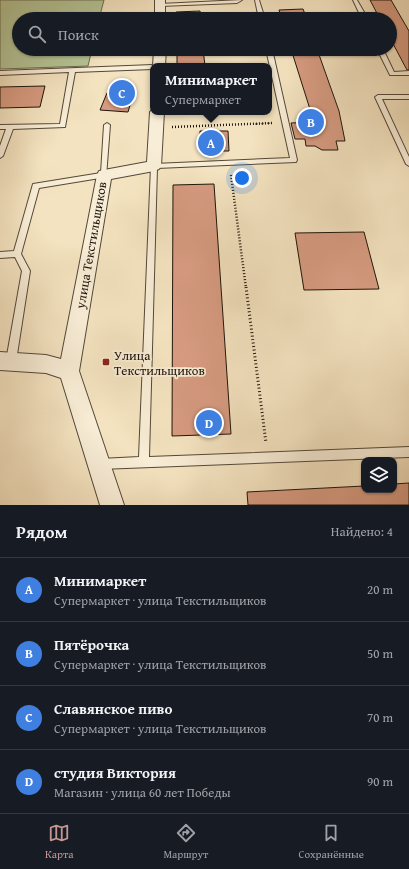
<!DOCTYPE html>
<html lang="ru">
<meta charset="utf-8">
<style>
:root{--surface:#171b24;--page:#242831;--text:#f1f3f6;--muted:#9ea1a6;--line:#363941;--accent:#c59692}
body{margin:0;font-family:"Gentium Book Plus",serif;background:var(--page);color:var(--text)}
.controls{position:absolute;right:12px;bottom:12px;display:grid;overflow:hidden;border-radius:8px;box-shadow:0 1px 3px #0004}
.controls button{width:36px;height:36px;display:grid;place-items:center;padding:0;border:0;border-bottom:1px solid var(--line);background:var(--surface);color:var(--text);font:20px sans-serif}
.you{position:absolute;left:242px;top:178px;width:14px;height:14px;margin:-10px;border:3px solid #fff;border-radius:50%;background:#1a73e8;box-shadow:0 0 0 6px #1a73e833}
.badge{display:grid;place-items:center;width:26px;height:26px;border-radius:50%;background:var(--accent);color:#fff;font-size:13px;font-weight:700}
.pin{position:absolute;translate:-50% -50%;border:2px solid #fff;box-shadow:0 1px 4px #0006}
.popup{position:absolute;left:150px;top:63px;width:122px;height:52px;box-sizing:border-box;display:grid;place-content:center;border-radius:8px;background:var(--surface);filter:drop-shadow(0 1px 3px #0005);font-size:13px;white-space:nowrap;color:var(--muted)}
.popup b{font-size:15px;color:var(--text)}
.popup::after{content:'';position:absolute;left:50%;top:100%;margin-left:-8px;border:8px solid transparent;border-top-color:var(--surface)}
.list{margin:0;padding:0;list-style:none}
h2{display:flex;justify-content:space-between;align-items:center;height:52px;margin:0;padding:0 16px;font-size:17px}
h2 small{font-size:13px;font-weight:400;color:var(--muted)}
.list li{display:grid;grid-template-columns:26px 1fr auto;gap:12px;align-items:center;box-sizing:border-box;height:64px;padding:0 16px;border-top:1px solid var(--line)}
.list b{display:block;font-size:15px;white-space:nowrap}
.list p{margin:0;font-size:13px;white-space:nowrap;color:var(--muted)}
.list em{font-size:13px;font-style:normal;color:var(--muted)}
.icon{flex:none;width:22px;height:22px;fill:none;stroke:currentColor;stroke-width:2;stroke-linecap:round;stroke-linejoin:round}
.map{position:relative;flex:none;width:409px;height:505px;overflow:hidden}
.search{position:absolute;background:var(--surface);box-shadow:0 1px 3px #0004;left:12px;right:12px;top:12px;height:44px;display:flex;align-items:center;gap:10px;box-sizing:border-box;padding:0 14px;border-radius:22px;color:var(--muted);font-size:15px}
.sheet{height:308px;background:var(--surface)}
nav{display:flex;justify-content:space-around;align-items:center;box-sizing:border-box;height:56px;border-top:1px solid var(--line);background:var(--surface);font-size:11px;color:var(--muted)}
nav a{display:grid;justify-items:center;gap:2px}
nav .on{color:var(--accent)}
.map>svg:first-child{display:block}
</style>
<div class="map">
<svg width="409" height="505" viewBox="0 0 409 505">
<rect width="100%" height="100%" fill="#f4e3c0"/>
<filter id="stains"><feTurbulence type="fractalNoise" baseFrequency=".005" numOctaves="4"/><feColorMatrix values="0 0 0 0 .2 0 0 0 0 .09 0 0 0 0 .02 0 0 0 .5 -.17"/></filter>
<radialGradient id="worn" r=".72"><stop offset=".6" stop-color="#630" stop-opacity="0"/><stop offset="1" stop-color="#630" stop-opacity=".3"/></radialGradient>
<!-- green -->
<path fill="#b5c597" stroke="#6a6c50" d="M0 0H104L99 19H19V49H92L88 66 0 69Z"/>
<!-- building -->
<g fill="#d79b81" stroke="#1e140a">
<path d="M370 0H391L409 31V70H407L390 38V19H380Z"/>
<path d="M303 9 307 19H282L279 10Z"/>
<path d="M200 11 201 19H176V12Z"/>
<path d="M177 49H203L205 66H177Z"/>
<path d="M291 49H317L339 111 345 141H336L338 150H322L315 146H306L305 139H295L291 123 314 122Z"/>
<path d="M45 86 40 107 0 108V87Z"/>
<path d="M107 93 133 95 128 112 100 110Z"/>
<path d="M200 131H228L229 151H200Z"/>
<path d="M214 184 231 434 172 436 173 185Z"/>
<path d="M364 232 379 289 304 290 295 233Z"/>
<path d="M409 483V505H248L247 492 364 486V490H394V484Z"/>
</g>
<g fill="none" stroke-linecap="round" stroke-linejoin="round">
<defs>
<g id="service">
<path d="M242 0 237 3 160 6 158 5 160 4Z"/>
<path d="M255 0H259L265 19H259Z"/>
<path d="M353 0H357L368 19H362Z"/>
<path d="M266 49H272L297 160 296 162 157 168 149 457 409 447V457L100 469 96 468 95 464 96 460 100 459 139 457 151 166 154 164 290 158Z"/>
<path d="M377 49H383L394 72 409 71V75H390Z"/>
<path d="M153 65 155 66H153V69L75 72 65 127 13 129 3 156 0 158V146L6 129H0V125L60 124 69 72 0 75V71Z"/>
<path d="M409 95V99H382L409 157V166L406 164 375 97 378 95Z"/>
<path d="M107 123 110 125 106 177 39 188 21 254 30 271 16 361 14 364 11 365 8 364 6 361 22 271 15 257 0 258V252L14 251 33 184 101 173 104 125Z"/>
</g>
<g id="minor">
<rect x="155" y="0" width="10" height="19"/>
<path d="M154 49H166L165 66H153Z"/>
<path d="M153 109V112H164L161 166 159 169 154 171 111 179 79 371 124 505H100L61 378 46 373 0 370V352L46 355 61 359 97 175 99 171 104 170 147 162 150 112Z"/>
</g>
</defs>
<!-- service casing -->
<use href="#service" stroke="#544838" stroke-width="2"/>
<!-- minor casing -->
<use href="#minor" stroke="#544838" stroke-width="2"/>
<!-- path-far2 -->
<path stroke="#1e140a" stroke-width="1.5" stroke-dasharray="0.5 1.5" stroke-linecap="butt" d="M255 124 273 123"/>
<!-- path-far1 -->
<g stroke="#1e140a" stroke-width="2.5" stroke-dasharray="1 2" stroke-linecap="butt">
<path d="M172 127 273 123"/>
<path d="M231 175 246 288"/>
</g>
<!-- path -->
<path stroke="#1e140a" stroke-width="3" stroke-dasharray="1 2.5" stroke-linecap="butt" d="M246 287 266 443"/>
<!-- service -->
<use href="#service" fill="#f8edd6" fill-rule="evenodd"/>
<!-- minor -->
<use href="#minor" fill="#f8edd6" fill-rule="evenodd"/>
</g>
<!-- markers -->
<rect fill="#8f2418" stroke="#f8edd6" stroke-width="1.5" x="102" y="358" width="8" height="8" rx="2"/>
<g text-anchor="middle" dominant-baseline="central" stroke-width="3.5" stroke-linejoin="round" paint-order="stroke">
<!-- street labels -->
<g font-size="13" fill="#1e140a" stroke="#f8edd6">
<text transform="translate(91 245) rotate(-80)">улица Текстильщиков</text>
</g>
<!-- poi labels -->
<g font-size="13" fill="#1e140a" stroke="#f8edd6" text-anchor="start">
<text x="114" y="355">Улица<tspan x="114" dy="15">Текстильщиков</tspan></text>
</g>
</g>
<rect width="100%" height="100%" filter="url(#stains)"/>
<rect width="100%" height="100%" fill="url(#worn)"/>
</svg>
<div class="controls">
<button><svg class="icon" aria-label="layers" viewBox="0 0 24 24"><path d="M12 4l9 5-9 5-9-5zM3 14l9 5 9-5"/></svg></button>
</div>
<div class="you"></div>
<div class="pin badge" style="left:211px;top:143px;background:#3f7fe0">A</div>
<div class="popup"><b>Минимаркет</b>Супермаркет</div>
<div class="pin badge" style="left:311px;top:122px;background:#3f7fe0">B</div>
<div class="pin badge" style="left:122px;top:93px;background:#3f7fe0">C</div>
<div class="pin badge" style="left:209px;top:423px;background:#3f7fe0">D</div>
<div class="search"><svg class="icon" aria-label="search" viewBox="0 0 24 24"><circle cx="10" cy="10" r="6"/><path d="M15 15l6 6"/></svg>Поиск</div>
</div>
<section class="sheet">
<h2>Рядом<small>Найдено: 4</small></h2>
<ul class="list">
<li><span class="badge" style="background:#3f7fe0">A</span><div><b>Минимаркет</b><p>Супермаркет · улица Текстильщиков</p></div><em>20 m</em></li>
<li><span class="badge" style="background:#3f7fe0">B</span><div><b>Пятёрочка</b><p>Супермаркет · улица Текстильщиков</p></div><em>50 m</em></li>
<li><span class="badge" style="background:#3f7fe0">C</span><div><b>Славянское пиво</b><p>Супермаркет · улица Текстильщиков</p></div><em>70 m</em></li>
<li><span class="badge" style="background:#3f7fe0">D</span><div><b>студия Виктория</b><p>Магазин · улица 60 лет Победы</p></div><em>90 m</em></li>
</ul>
</section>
<nav>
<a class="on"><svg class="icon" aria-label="map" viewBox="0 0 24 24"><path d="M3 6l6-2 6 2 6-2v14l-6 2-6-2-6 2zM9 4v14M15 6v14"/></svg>Карта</a>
<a><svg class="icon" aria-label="directions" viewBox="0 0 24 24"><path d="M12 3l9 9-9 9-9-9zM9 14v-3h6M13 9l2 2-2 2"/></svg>Маршрут</a>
<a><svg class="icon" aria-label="saved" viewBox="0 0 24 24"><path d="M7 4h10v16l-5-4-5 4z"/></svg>Сохранённые</a>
</nav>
